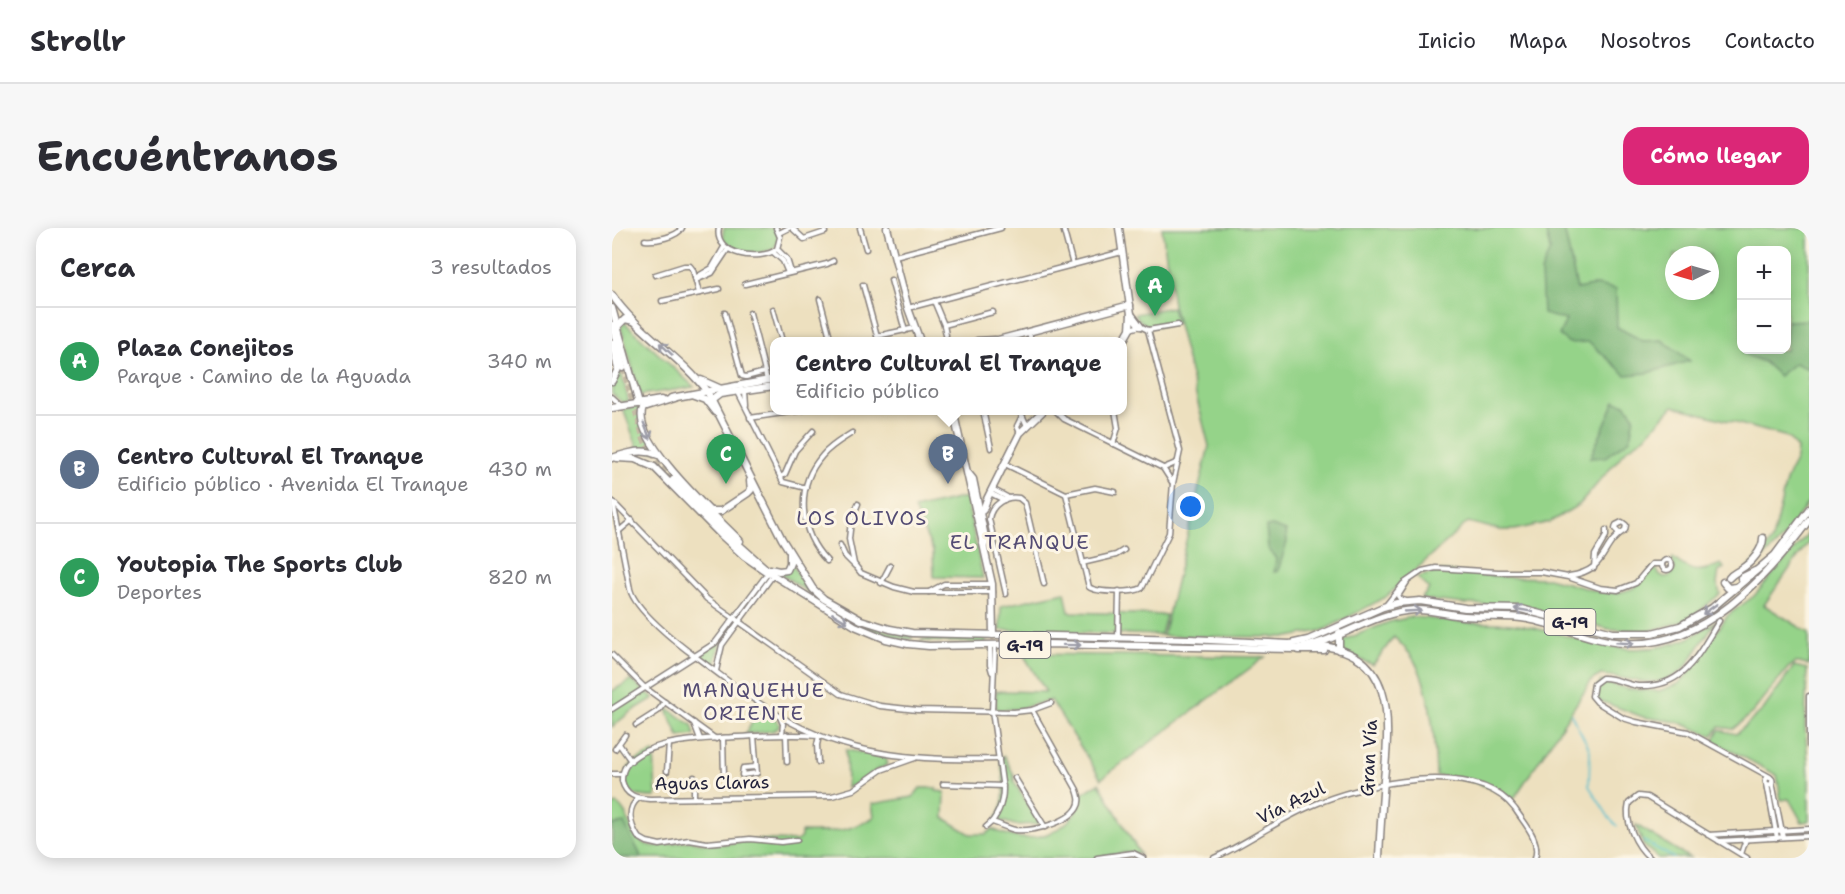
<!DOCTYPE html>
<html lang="es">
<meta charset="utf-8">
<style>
:root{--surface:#fff;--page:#f7f7f7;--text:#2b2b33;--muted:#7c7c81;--line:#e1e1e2;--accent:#db2777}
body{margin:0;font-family:"Shantell Sans",sans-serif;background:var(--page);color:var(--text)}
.controls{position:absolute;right:18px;top:18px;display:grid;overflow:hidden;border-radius:12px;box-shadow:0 3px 15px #0003}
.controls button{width:54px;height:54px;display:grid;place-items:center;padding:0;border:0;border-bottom:2px solid var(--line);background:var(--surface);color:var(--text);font:30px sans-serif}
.compass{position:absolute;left:1053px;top:18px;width:54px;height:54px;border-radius:50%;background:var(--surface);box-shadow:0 3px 15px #0003;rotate:265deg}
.you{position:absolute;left:579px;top:279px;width:21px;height:21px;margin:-15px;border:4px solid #fff;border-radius:50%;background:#1a73e8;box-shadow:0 0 0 9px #1a73e833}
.badge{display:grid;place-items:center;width:39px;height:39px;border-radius:50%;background:var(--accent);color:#fff;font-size:20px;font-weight:700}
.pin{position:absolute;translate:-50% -50px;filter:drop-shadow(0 2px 3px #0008)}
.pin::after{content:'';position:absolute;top:32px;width:21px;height:18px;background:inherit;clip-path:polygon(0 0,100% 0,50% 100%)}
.popup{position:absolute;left:158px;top:109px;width:357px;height:78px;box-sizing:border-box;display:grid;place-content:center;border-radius:12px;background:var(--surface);filter:drop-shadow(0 2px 4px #0005);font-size:20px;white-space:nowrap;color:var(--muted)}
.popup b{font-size:22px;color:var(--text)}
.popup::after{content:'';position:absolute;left:50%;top:100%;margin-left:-12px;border:12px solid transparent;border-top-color:var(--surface)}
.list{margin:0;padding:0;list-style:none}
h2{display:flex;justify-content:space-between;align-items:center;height:78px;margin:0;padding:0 24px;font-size:26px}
h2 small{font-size:20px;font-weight:400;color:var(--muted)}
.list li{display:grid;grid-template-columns:39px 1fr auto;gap:18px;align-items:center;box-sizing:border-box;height:108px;padding:0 24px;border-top:2px solid var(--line)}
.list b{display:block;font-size:22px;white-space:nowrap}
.list p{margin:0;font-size:20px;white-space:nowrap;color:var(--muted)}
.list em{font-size:20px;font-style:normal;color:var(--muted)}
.map{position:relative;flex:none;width:1197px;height:630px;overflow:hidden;border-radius:18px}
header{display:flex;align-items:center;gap:36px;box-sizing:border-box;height:84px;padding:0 30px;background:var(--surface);border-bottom:2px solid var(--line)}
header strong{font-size:28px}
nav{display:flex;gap:33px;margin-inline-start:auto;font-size:21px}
.intro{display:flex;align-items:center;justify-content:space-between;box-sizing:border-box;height:144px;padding:0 36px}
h1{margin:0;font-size:42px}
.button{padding:15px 27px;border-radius:18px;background:var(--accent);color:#fff;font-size:21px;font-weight:700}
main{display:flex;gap:36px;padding:0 36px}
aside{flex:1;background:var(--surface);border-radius:18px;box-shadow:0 3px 15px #0003}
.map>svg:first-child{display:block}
</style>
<header>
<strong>Strollr</strong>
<nav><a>Inicio</a><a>Mapa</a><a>Nosotros</a><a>Contacto</a></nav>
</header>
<div class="intro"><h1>Encuéntranos</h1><a class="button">Cómo llegar</a></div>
<main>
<aside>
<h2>Cerca<small>3 resultados</small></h2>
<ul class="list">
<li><span class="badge" style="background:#2e9e5b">A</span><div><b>Plaza Conejitos</b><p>Parque · Camino de la Aguada</p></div><em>340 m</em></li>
<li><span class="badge" style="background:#5c6f8a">B</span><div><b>Centro Cultural El Tranque</b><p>Edificio público · Avenida El Tranque</p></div><em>430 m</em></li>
<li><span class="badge" style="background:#2e9e5b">C</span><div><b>Youtopia The Sports Club</b><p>Deportes</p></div><em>820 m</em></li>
</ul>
</aside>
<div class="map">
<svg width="1197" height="630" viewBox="0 0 1197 630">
<rect width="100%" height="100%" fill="#fcf5e5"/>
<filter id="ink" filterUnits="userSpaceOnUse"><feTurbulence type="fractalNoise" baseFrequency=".0167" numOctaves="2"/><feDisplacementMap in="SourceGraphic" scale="12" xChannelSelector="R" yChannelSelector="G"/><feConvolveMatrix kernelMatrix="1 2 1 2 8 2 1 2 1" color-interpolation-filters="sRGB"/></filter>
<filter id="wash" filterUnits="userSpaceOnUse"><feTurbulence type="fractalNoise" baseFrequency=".008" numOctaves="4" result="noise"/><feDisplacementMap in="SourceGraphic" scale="24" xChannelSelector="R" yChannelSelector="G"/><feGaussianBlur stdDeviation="1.35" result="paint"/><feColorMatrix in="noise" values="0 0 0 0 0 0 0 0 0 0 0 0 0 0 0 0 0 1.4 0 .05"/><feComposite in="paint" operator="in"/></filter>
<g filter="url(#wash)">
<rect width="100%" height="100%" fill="#ede0bf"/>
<!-- green -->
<g fill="#95d389" stroke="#5c7a62" stroke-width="1.5" fill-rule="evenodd">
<path d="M112 0H160L166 5C166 10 166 15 163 19 154 29 103 27 112 0Z"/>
<path d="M550 0H1197V273L1171 310 1140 341H1136L1160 312 1174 253 1184 230 1185 221 1178 212 1172 208 1061 178 1033 209 1015 221 968 276 938 294 902 302H888L856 294 774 369 712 402 677 409 551 408 597 218 561 77ZM1130 22H1174V122H1130ZM1062 27H1098V63H1062Z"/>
<path d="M560 79 564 95C547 98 533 103 523 86Z"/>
<path d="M12 94 82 159 28 167 9 100Z"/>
<path d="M9 143 17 174H10L0 166V157Z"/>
<path d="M29 178 28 183 43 224 26 221 11 181Z"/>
<path d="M354 269 371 350 322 349 321 323 302 281Z"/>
<path d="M1197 304V313L1152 377 1197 405V437C1185 436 1188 431 1176 440L1141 484 1121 501 1107 499 1100 508 1066 494 1031 489 986 472 983 461 989 453 1016 461 1047 463 1066 456 1075 447 1116 387 1142 368Z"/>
<path d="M1061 330C1079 345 1087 346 1109 336L1112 340 1107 343 1105 355 1108 366 1084 386 1072 393 1037 403 997 401 909 378 853 376 809 371 817 361 805 349 831 343 892 349 936 350 988 364 1006 365 1022 360 1041 341 1044 340 1047 346 1052 349 1058 348 1063 341 1060 332Z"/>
<path d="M180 335C185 344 190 355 197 363 218 385 270 404 299 408L300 411C251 412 208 370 169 346Z"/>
<path d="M152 352 154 354 108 416 103 438 88 427 107 415Z"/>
<path d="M453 364 457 384 554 387 549 407 388 402 389 378Z"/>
<path d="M800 389C817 390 834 393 851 394 869 396 888 394 906 397 966 406 1015 437 1077 410 1087 405 1095 398 1104 393L1073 440C1047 465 1019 449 989 447L980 452 901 572C877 557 852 549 824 548 823 515 820 463 803 434 798 424 790 417 782 409L761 437 728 423 729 413 777 394Z"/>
<path d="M346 409 374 410V415L309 413 311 411Z"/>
<path d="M411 426 653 429 489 551 439 472 405 481 384 482V463L434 464Z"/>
<path d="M1182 438 1195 441 1193 498 1197 548V593L1190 594 1177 571 1169 572 1165 547 1101 513 1107 502 1124 506 1151 482Z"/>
<path d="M19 452 42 470 17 485 0 499V463Z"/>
<path d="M54 479 80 497 83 507 67 509Z"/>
<path d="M149 480C187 504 157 504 133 506Z"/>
<path d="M234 522 272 528 275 532V537C260 543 249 554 235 560Z"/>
<path d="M42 524 44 569C37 569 30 569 24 567 10 562 10 546 20 536 26 531 35 528 42 524Z"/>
<path d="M392 528 402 547V554L428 596 403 597 384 591C396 570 392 552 388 530Z"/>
<path d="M487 555 528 626 518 624 479 630H0V578L5 576C18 585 16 605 30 614 45 624 63 612 79 613 90 615 100 617 111 616 120 615 130 613 139 612 154 611 170 613 185 613L189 609V604C216 605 239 604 262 589L260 576 301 569 308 560H324V563L333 564 332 590 358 606H374L380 601C391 606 404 611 417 610 440 608 469 592 468 567Z"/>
<path d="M1024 597 1078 630H1046L1031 617Z"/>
</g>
<!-- forest -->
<g fill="#78b575" stroke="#4d6c58" stroke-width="1.5">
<path d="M933 0H952L965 61 985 57 1004 61 1005 99 1031 113 1050 112 1078 133 1035 145 1014 147 977 114 957 115 947 107 954 92 931 86 929 44 938 22Z"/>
<path d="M1197 92V141L1183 135 1167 148 1152 134 1131 126 1130 122H1174L1175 93Z"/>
<path d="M1003 173 1013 176 1022 188 1018 211 993 229 978 230Z"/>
<path d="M660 298 674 303 675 314 666 343 662 344 664 331 656 320 654 299Z"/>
<path d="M12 595 28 626V630H0V597Z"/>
</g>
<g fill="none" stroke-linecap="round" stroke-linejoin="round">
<!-- stream -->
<g stroke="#53bdcf" stroke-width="1.5">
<path d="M959 486 978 522 977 558 998 591 1005 598"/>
<path d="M1031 613 1062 630"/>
</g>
</g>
</g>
<g filter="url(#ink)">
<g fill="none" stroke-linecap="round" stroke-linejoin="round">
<!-- primary-tunnel -->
<path stroke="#c4baa5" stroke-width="6" stroke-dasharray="6 3" stroke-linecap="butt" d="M11 140 32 212 46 234 61 252"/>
<defs>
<g id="street">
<path d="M107 0C101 27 148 34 165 21L168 9 164 0"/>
<path d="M180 0 192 11 213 4"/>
<path d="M248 0 254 21"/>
<path d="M451 0 461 37"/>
<path d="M167 5 177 0"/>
<path d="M33 12C43 13 65 9 70 0"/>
<path d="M165 21 175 31 179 44"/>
<path d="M161 24 171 33 176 45"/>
<path d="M283 28 389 0"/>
<path d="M43 47 72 38H78L81 42 87 65"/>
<path d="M83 50 100 40 112 19"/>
<path d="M84 52 100 45 116 21"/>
<path d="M279 52 293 103"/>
<path d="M133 56 215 36 221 33"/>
<path d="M251 57 265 108 303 100"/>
<path d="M208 71 219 113"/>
<path d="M50 73 107 61"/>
<path d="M322 73 332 97 334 107"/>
<path d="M296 80 510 24"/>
<path d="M161 81 170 113"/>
<path d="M113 85 130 148 134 149 153 144"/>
<path d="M138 85 155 152"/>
<path d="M332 97 381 84"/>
<path d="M518 101 528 98 536 102 566 97"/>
<path d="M417 104 419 113"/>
<path d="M133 163 134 177"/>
<path d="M126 164 171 254 194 260"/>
<path d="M0 169 10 178"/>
<path d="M371 182 379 220"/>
<path d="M408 182 415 198"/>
<path d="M443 182 452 191 551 240 560 254"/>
<path d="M138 190 191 182"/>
<path d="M408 205 405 198 410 188"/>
<path d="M501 216 506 200 503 182"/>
<path d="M393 236 454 266 477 359C485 365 522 365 530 360L557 305 561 255 568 223 536 102"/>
<path d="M552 240 566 234"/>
<path d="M169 249 173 246 183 223 201 203"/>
<path d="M380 261 395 269"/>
<path d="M378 265 392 272"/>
<path d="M454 266 483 260 503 264"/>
<path d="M1 274 18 361C23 382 66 416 84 429 111 449 137 470 166 487 236 529 307 533 387 531"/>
<path d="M1 274 95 371 229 466 268 478 305 482 402 484 420 482 439 475"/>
<path d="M246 276 239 293 237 311 242 336 249 345 282 359 302 364H381"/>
<path d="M7 303 20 292"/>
<path d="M228 317 233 328 243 338"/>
<circle cx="1055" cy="337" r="5"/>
<path d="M215 333C187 304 183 259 210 228 218 218 229 212 240 205"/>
<path d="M470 335 504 327 512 322"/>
<path d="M982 340 983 327 994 308V302"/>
<path d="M957 348C997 342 987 318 1013 302L1014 297 1010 294 1004 297 1003 301 1007 305"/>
<path d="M269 355 278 338"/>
<path d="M317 364 332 356H380"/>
<path d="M394 366 377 291C379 277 394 267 407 270L413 275 432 356"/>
<path d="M794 373 788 371 786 368 795 354"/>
<path d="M775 376 791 356 810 343 824 340 886 344H929L956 349 988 360 1006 362 1024 355 1040 336H1050"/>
<path d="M1107 393C1086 426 1073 460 1027 458 1015 457 1002 449 990 450L982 456 980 468 985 474 1011 490 1024 494 1076 504 1158 549"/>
<path d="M506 410 507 363"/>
<path d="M378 418V437L380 444"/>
<path d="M0 427 32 459 104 511"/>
<path d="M104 443 110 417 161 347"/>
<path d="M1197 468V518"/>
<path d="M0 481 103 415 156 345"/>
<path d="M168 489 171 496 170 506"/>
<path d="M82 495 88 511"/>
<path d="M24 497 46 483 53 474"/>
<path d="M174 506 175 534"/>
<path d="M142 508C143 521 144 533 145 545L130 547 131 540 143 539 144 536"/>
<path d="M207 508C179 505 152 508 124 509 96 511 8 511 10 553 14 568 24 570 38 571L220 568 241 562 269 542 303 530"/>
<path d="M111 510 112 548"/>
<path d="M7 516 19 533"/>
<path d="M3 521 13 507"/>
<path d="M206 534 205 517 207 508"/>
<path d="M55 543 57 516"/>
<path d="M0 546H10"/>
<path d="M82 549V570"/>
<circle cx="1157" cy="553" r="3.5"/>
<path d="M403 550 433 599"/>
<path d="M1160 554 1171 609"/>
<path d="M331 556 391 558"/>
<path d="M1155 556 1165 610"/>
<path d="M27 570C14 580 18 596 26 609L35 614 48 617 77 612 95 615 138 611 169 614 185 612"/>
<path d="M380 594C387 596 395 600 403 602 419 604 456 595 465 580 469 574 467 568 465 562L420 482"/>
<path d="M374 599C385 591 391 575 391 561L380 483 383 418"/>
<path d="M1096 607 1197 601"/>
<path d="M1107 613 1197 608"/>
<path d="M1129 626 1134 611"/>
<path d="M485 630 521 625 531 630"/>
<path d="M602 630C636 615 665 592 699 578 749 556 864 529 903 581 912 595 929 612 923 630"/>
<path d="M1038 630C1024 618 1012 594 1017 575L1026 568 1035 569 1135 630"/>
</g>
<g id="secondary">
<path d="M275 0 296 80 308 113"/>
<path d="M507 0 519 86 518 101 510 115"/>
<path d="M519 86 528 98"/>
<path d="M365 113 383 112"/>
<path d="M382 113 518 77"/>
<path d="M0 115 6 141 0 153"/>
<path d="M82 167 93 171 103 184"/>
<path d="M59 170 162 151"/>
<path d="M100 172 108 166 162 158"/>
<path d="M0 180 49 172"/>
<path d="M341 182 380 356 381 407"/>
<path d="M5 230 23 231 42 239 108 306 132 328 155 344"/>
<path d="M357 246 361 251 374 314 372 318"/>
<path d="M364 287 371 282 375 271 408 205 432 182"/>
<path d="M701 417C784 422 778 489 772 552 770 578 768 604 767 630"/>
<path d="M686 422H712"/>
</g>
<g id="primary">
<path d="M0 67C26 105 69 128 96 165L170 311 201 361 212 371 249 392 278 401 300 405 578 411 678 416 696 412 771 379 785 375 808 373 853 380 909 381 1001 405H1040L1068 398 1100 380 1163 327 1197 281"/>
<path d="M0 80 27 176"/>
<path d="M0 97 11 140"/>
<path d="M6 98 13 91 22 93"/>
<path d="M89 152 107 160"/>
<path d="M63 170 31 180C17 211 107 291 128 313"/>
<path d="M0 230C17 225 30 220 46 227"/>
<path d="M61 252 114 305 161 347 243 398 274 411 296 416 317 418 433 416 682 421C725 415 760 384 803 382 819 381 836 387 852 388 873 390 895 387 916 391 948 397 979 413 1012 415 1091 421 1154 350 1197 292"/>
<path d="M99 283H109L136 265 139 262 138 253"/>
<path d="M158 341 167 343 175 342 178 335V326"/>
<path d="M1117 350C1121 345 1124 345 1129 341 1139 335 1151 322 1151 310"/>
<path d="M1129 350 1143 343"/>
<path d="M1111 354 1116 360 1125 359"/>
<path d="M727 405V422"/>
</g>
</defs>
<!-- street casing -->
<use href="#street" stroke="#88817d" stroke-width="7"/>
<!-- secondary casing -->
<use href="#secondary" stroke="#88817d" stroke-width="9"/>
<!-- primary casing -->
<use href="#primary" stroke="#88817d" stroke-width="9"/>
<!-- street -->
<use href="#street" stroke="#fff" stroke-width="4"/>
<!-- secondary -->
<use href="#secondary" stroke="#fff" stroke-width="6"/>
<!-- primary -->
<use href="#primary" stroke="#fff" stroke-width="6"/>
</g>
<!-- one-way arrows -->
<defs><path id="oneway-shaft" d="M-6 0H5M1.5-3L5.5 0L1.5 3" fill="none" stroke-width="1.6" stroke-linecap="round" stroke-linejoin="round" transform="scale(1.5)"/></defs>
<g stroke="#9c9ca7">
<use href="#oneway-shaft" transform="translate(54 121) rotate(-137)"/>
<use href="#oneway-shaft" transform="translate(35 203) rotate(68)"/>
<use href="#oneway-shaft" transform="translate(1098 381) rotate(144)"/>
<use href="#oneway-shaft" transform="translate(911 382) rotate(-170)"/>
<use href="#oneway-shaft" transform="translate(801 383) rotate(-3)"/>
<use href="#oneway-shaft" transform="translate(228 390) rotate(31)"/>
<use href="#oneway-shaft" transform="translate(1013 415) rotate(4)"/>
<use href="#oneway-shaft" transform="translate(460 417) rotate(1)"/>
</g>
</g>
<g text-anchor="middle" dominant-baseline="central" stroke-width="6" stroke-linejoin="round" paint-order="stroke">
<!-- shield labels -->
<g fill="#fcf5e5" stroke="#63616e" stroke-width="1.5">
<rect x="932.5" y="381" width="51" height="26" rx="4.5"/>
<rect x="387.5" y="404" width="51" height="26" rx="4.5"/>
</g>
<g font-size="16" font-weight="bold" fill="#22223b">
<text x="958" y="394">G-19</text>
<text x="413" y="417">G-19</text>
</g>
<!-- street labels -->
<g font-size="18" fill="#22223b" stroke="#fcf5e5">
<text transform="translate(757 530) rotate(-87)">Gran Vía</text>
<text transform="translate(100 555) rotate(-1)">Aguas Claras</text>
<text transform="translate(679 575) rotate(-26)">Vía Azul</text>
</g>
<!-- neighbourhood labels -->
<g font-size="20" letter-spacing="1.5" fill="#534b73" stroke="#fcf5e5">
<text x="250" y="290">LOS OLIVOS</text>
<text x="408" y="314">EL TRANQUE</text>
<text x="142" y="462">MANQUEHUE<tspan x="142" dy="23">ORIENTE</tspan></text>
</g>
</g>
</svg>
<div class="controls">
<button>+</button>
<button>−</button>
</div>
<svg class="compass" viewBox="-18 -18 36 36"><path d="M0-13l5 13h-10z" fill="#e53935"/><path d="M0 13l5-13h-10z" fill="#7c7c81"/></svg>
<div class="you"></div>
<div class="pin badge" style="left:543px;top:88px;background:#2e9e5b">A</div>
<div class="pin badge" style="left:336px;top:256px;background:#5c6f8a">B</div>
<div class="popup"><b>Centro Cultural El Tranque</b>Edificio público</div>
<div class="pin badge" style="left:114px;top:256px;background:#2e9e5b">C</div>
</div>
</main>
